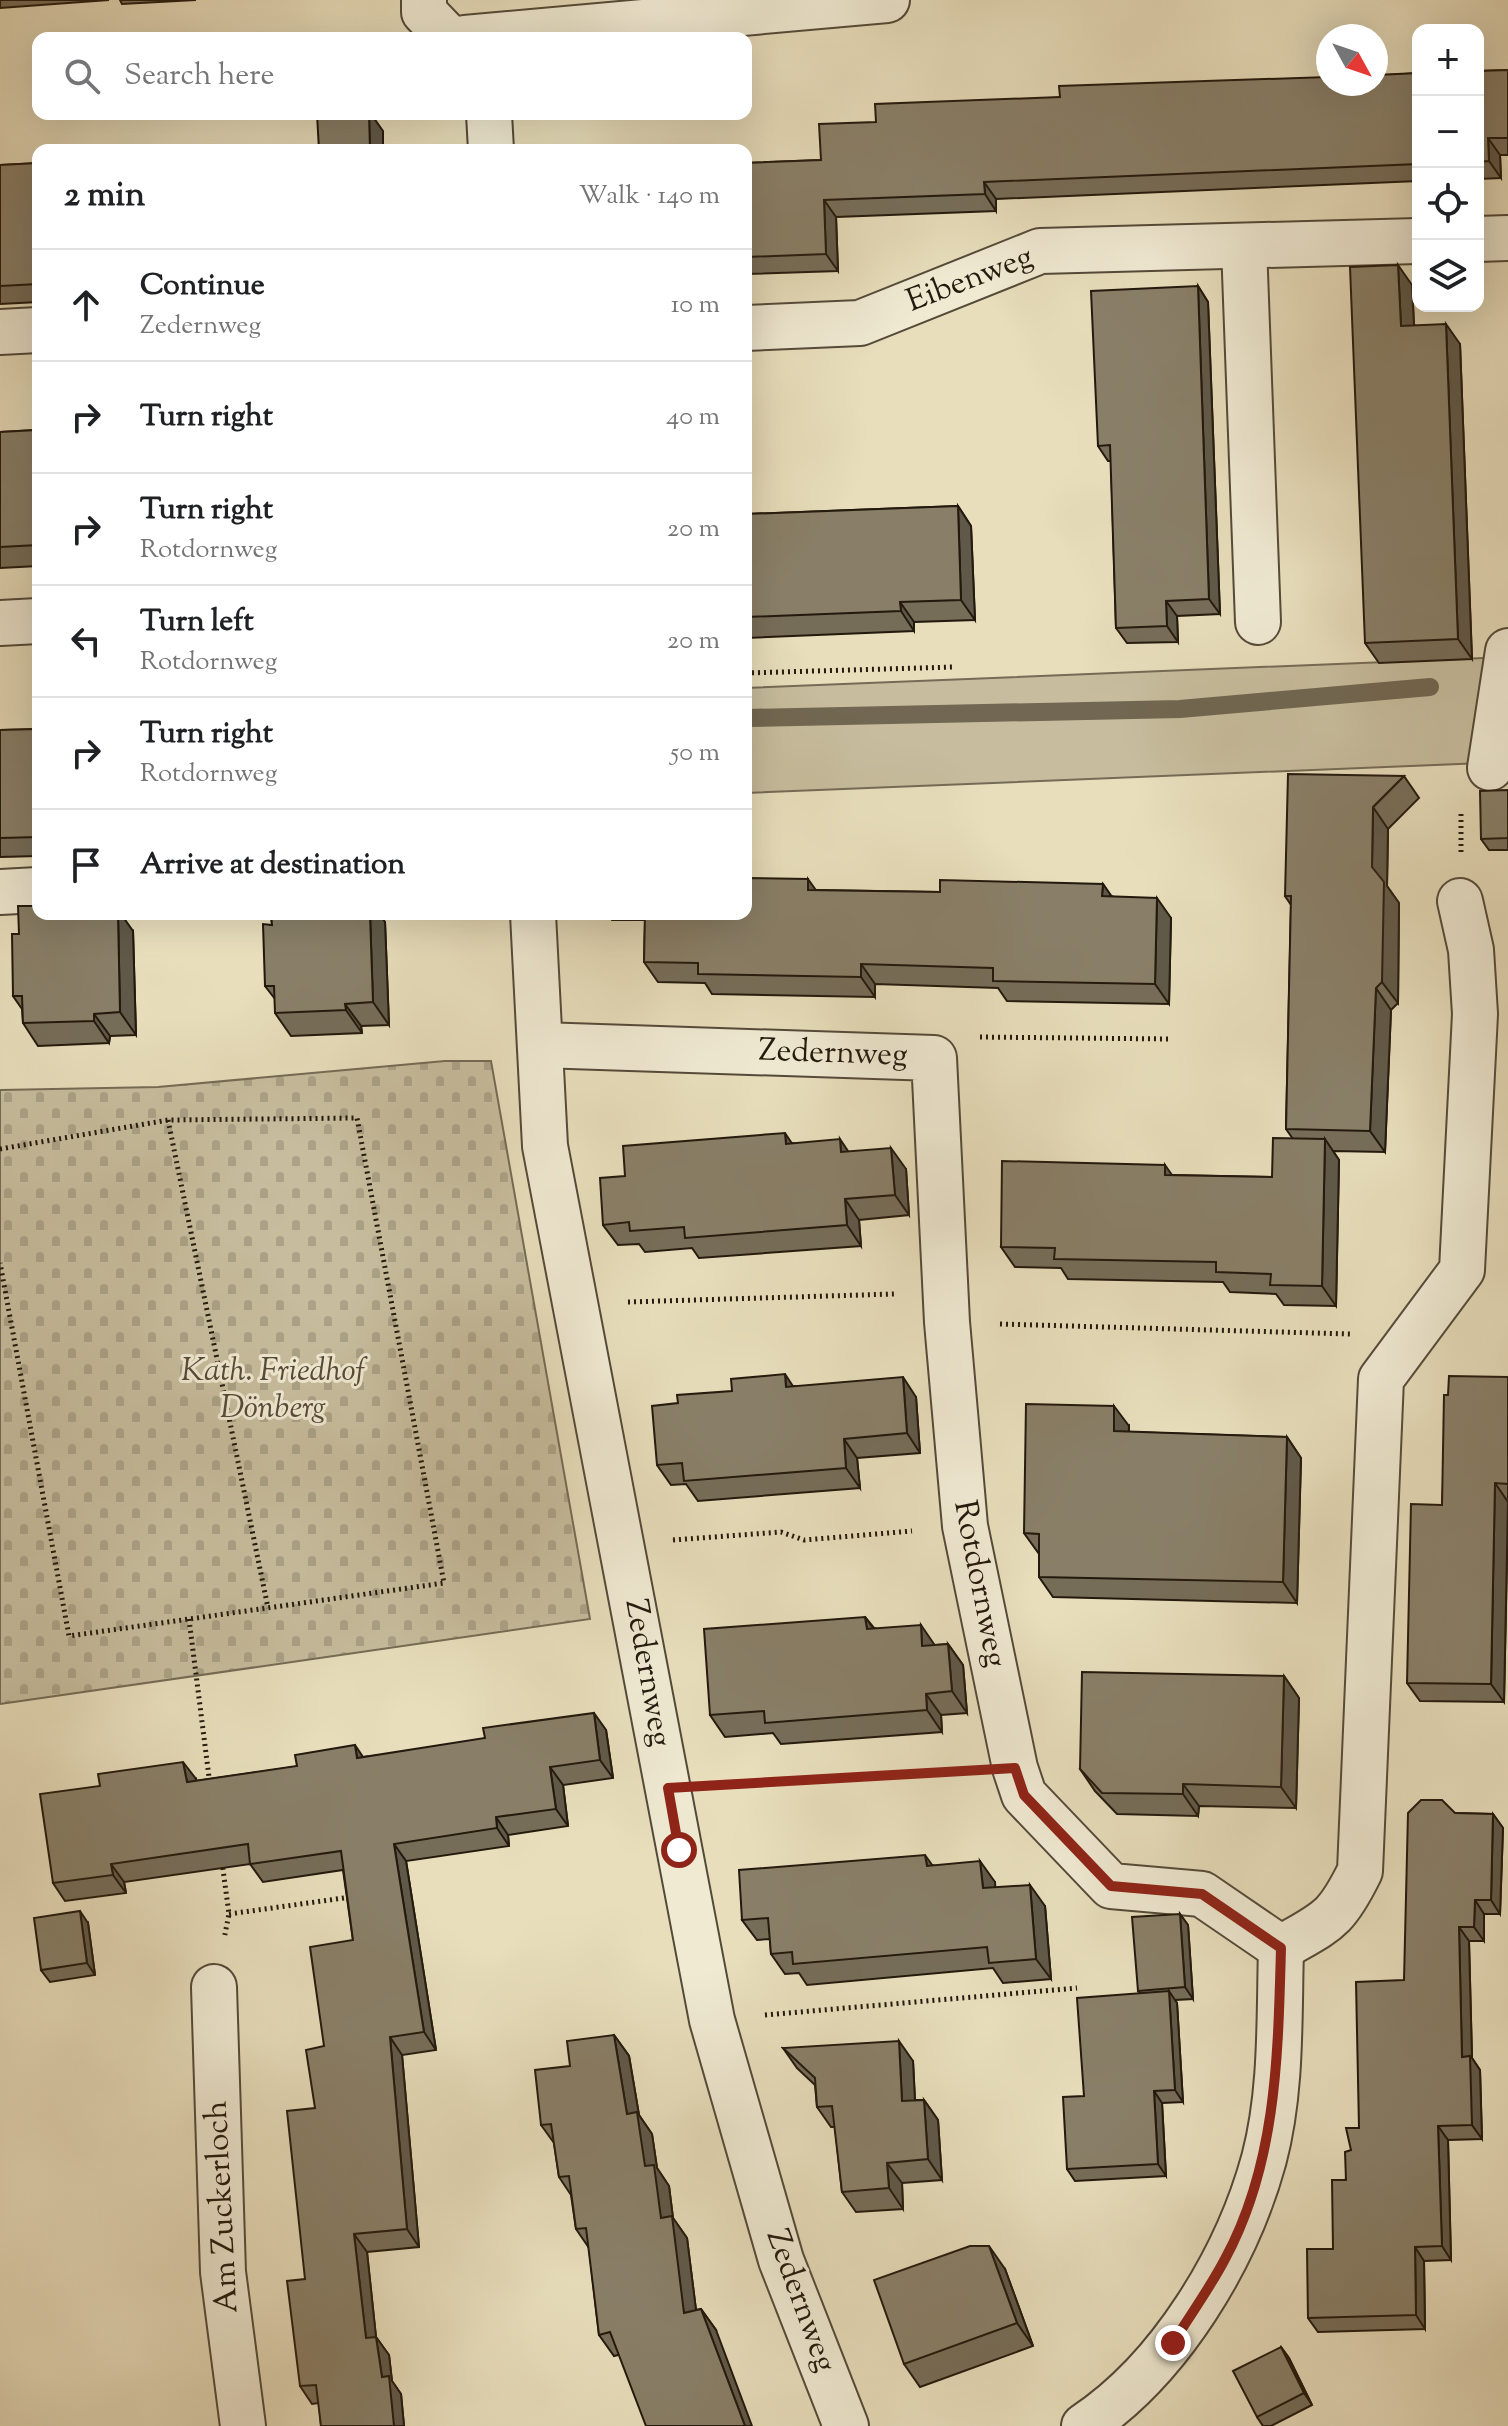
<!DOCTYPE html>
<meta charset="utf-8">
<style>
:root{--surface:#fff;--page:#f2f2f2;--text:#202124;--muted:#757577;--line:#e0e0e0}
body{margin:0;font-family:"Sorts Mill Goudy",serif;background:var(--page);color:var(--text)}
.controls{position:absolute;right:24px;top:24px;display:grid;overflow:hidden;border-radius:16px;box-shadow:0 8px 32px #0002}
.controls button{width:72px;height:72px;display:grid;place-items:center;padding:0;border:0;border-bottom:2px solid var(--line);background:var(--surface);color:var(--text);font:40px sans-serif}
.compass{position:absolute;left:1316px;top:24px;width:72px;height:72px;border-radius:50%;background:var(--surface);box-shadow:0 8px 32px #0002;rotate:130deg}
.stop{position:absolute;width:24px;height:24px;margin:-18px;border:6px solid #8f2418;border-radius:50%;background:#fff}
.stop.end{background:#8f2418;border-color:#fff;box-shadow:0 2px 8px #0008}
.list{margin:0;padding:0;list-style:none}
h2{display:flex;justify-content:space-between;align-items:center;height:104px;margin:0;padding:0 32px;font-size:34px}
h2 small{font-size:26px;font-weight:400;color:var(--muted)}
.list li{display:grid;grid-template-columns:52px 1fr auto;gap:24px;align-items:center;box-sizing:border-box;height:112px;padding:0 32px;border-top:2px solid var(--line)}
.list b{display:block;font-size:30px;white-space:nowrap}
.list p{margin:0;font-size:26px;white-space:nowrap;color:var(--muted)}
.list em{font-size:26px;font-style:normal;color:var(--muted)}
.icon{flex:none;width:44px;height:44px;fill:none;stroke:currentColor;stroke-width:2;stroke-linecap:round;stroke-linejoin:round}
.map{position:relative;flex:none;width:1508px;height:2426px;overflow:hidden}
.search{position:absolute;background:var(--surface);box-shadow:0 8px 32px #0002;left:32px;top:32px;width:720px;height:88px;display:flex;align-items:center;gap:20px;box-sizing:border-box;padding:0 28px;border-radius:16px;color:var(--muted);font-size:30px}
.panel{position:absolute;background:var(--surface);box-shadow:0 8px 32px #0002;left:32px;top:144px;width:720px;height:776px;border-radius:16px}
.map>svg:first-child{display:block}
</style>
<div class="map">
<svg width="1508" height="2426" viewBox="0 0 1508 2426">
<defs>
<pattern id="cemetery-stones" width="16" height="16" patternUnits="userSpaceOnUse" patternTransform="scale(2)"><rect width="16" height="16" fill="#c7bd9e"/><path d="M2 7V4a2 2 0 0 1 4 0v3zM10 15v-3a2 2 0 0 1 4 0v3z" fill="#aba287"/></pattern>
</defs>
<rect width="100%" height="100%" fill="#e8debc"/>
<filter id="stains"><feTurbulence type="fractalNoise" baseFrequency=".0025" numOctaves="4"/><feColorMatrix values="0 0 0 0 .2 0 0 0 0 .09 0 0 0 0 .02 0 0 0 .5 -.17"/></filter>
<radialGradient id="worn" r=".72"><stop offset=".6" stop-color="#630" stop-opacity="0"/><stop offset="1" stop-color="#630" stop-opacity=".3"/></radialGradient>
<!-- green -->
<path fill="#c7bd9e" stroke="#756b56" stroke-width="2" d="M1508 657V762L746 793V688Z"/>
<!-- cemetery -->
<path fill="url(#cemetery-stones)" stroke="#756b56" stroke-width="2" d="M445 1061H491L590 1619 0 1704V1090L158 1087Z"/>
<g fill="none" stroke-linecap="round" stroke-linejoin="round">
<!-- stream -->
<path stroke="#716752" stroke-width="18" d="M746 718 1180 709 1430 687"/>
<defs>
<g id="minor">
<path d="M424 0V12L449 38"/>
<path d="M465 38 887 0"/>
<path d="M489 114 491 150"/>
<path d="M1478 239 1508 238"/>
<path d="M1244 246 1258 622"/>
<path d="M746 328 860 323 1040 251 1418 241"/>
<path d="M0 332 38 330"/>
<path d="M0 623 38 621"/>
<path d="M1490 768 1508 651"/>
<path d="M0 892 38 890"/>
<path d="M533 914 545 1146 712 2020 781 2260 846 2426"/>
<path d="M540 1045 934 1058 947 1322 965 1526 1015 1768 1024 1795 1111 1886 1202 1894 1281 1948"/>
<path d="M1281 1948C1327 1921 1335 1922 1360 1871L1381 1379 1462 1270 1475 1014 1471 950 1460 901"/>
<path d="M214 1987 223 2272 243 2426"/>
<path d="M1084 2426C1170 2369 1237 2258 1264 2159 1282 2091 1279 2018 1281 1948"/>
</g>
</defs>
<!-- minor casing -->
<use href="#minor" stroke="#544a39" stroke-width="48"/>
<!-- path -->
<g stroke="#23190d" stroke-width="5" stroke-dasharray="2 4" stroke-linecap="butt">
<path d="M746 673 954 667"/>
<path d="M1461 852V810"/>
<path d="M980 1037 1171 1039"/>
<path d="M168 1120 268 1608"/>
<path d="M0 1149 168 1120 357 1118 444 1583 69 1636 0 1263"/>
<path d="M628 1302 894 1294"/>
<path d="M1000 1324 1350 1334"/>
<path d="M673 1540 781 1532 804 1540 912 1531"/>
<path d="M189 1619 210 1785"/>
<path d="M721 1785 962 1771"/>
<path d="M222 1862 229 1914 224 1939"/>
<path d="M229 1914 351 1897"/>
<path d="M765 2015 1077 1988"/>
</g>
<!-- minor -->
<use href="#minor" stroke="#f0ead3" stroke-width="44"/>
</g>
<!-- wall -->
<g fill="#766d59" stroke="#23190d" stroke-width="2">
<path d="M0 0H109L0 8Z"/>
<path d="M120 0H196L122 4Z"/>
<path d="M1508 70V155H1500L1501 178 1478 179V71Z"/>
<path d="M1418 73V181L996 199V211L836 217 838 271 746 274V163L821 160 876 122 1060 97Z"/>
<path d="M38 163V302L0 304V165Z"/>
<path d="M1412 285 1414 325 1460 344 1472 659 1379 663 1365 643Z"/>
<path d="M1198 286 1208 302 1220 614 1177 616 1178 642 1127 643 1116 628 1111 461H1108L1098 446Z"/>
<path d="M38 423V566L0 568V432L36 430Z"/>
<path d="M958 506 971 526 975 620 914 622V631L746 638V514Z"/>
<path d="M38 729V856L0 857V730Z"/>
<path d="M1404 776 1419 798 1388 829 1387 886 1399 903 1398 1003 1391 1010 1385 1152 1333 1151 1339 1160 1336 1306 1284 1305 1276 1294 1230 1292 1223 1282 1068 1279 1061 1268 1015 1267 1001 1247 1172 1175 1272 1177 1293 1139 1286 1129 1291 905 1285 896Z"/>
<path d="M1508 790V850H1489L1481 839Z"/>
<path d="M1103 884 1111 896 1171 918 1169 1004 1007 1001 998 988 875 984V997L712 994 705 983 658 982 644 962 645 920H612L608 914H746L816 890 940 892Z"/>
<path d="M271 914H379L385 922 389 1025 361 1026 362 1033 291 1036 275 1013V999L265 986 272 925Z"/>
<path d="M133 931 136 1035 110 1036 109 1043 38 1046 23 1023 22 1009 13 996Z"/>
<path d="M792 1143 848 1152 906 1169 909 1215 859 1220 861 1246 699 1258 692 1248 645 1252 639 1244 618 1245 603 1225 625 1176Z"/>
<path d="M1508 1377V1512L1504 1702 1420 1701 1407 1683 1442 1505 1448 1395Z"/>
<path d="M793 1386 916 1397 920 1453 857 1458 860 1488 698 1501 686 1484 671 1485 657 1465 678 1403Z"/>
<path d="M1129 1426V1432L1287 1437 1301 1458 1297 1603 1053 1597 1039 1577V1554L1024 1533Z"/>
<path d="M865 1617 874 1628 935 1645 948 1644 963 1665 967 1713 941 1715 942 1732 781 1744 773 1733 725 1737 710 1715Z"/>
<path d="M1284 1676 1299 1698 1296 1808 1199 1806 1198 1816 1117 1814 1095 1791 1080 1769Z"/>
<path d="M606 1730 613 1778 563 1785 568 1826 508 1835 509 1846 406 1861 436 2050 402 2055 419 2247 367 2252 376 2337 389 2355 392 2381 401 2394 404 2426H321L319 2403 312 2404 300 2386 305 2279 315 2108 324 2046 353 1940 343 1870 263 1882 250 1864 124 1882 126 1893 65 1901 53 1883 196 1779V1781L363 1757Z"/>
<path d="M1455 1813 1493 1814 1503 1828 1500 1914H1484V1941H1469L1472 2058 1480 2070 1482 2139 1448 2140 1451 2260 1424 2261 1425 2329 1318 2332 1308 2318 1333 2249 1351 2150 1359 2128Z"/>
<path d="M932 1865 995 1882V1888L1045 1906 1051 1979 1003 1983 993 1968 807 1985 799 1973 785 1974 771 1954 770 1939 757 1940 742 1920Z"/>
<path d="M1180 1914 1188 1925 1193 1999 1175 2000 1177 2003 1183 2102 1162 2103 1166 2176 1075 2181 1067 2169 1084 2096 1140 1993 1138 1991Z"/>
<path d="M88 1923 95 1975 50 1982 41 1970Z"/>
<path d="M614 2035 629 2056 639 2115 652 2134 657 2168 669 2186 673 2218 687 2238 696 2310 701 2309 716 2330 614 2356 599 2335 589 2248 576 2229 571 2195 559 2177 554 2143 541 2125 570 2066Z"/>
<path d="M783 2048 913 2061 915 2100H924L938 2120 942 2180 902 2183 903 2209 856 2212 842 2192 835 2127H831L817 2107 815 2085 797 2068Z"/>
<path d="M1005 2269 1033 2346 920 2387 904 2364Z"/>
<path d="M1281 2347 1289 2358 1312 2405 1271 2426H1263L1257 2417Z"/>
</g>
<!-- shaded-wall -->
<g fill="#605949" stroke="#23190d" stroke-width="2">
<path d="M369 114H371L383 131V150H370Z"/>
<path d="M1488 138 1500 155 1501 178 1489 161Z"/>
<path d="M984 182 996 199V211L985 194Z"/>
<path d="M824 200 836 217 838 271 826 254Z"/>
<path d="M1398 265 1412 285 1415 346 1401 326Z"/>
<path d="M1198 286 1208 302 1220 614 1209 599Z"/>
<path d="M1446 324 1460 344 1472 659 1458 639Z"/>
<path d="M958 506 971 526 975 620 961 600Z"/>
<path d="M1166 601 1177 616 1178 642 1167 626Z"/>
<path d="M900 602 914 622V631L901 611Z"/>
<path d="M1373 807 1388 829 1387 886 1399 903 1398 1003 1382 982 1372 867Z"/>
<path d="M808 879 823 900 808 890Z"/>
<path d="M1103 884 1117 904 1102 896Z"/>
<path d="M1157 898 1171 918 1169 1004 1155 984Z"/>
<path d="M118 914H121L133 931 136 1035 120 1012Z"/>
<path d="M370 914H379L385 922 389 1025 373 1002Z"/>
<path d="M861 964 875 984V997L861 977Z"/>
<path d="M1376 988 1391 1010 1385 1152 1370 1131Z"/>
<path d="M345 1004 361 1026 362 1033 346 1010Z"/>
<path d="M94 1014 110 1036 109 1043 94 1021Z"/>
<path d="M785 1133 799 1154 786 1144Z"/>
<path d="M840 1139 854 1160 841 1152Z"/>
<path d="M1325 1139 1339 1160 1336 1306 1322 1286Z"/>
<path d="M891 1148 906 1169 909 1215 895 1195Z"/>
<path d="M1165 1165 1179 1185 1165 1175Z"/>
<path d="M845 1199 859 1220 861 1246 847 1225Z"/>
<path d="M785 1374 798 1394 786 1387Z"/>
<path d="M903 1377 916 1397 920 1453 907 1433Z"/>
<path d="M1114 1406 1129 1426 1128 1452 1114 1431Z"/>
<path d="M1287 1437 1301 1458 1297 1603 1283 1582Z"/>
<path d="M844 1439 857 1458 860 1488 846 1468Z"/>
<path d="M1495 1483 1508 1502 1504 1702 1491 1684Z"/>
<path d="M865 1617 881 1639 867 1629Z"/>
<path d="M921 1625 936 1647 922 1646Z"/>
<path d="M948 1644 963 1665 967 1713 952 1691Z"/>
<path d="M1284 1676 1299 1698 1296 1808 1281 1787Z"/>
<path d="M926 1694 941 1715 942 1732 927 1710Z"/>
<path d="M594 1713 606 1730 613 1778 600 1760Z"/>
<path d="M355 1745 367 1763 357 1758Z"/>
<path d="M183 1762 196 1779 199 1800 187 1782Z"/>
<path d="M550 1767 563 1785 568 1826 556 1809Z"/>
<path d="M1183 1784 1199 1806 1198 1816 1183 1794Z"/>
<path d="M1493 1814 1503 1828 1500 1914 1491 1900Z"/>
<path d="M496 1817 508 1835 509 1846 497 1828Z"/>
<path d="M394 1844 406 1861 436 2050 424 2032Z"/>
<path d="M925 1855 940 1876 927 1866Z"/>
<path d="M980 1861 995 1882 997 1909 983 1888Z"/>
<path d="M111 1864 124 1882 126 1893 113 1875Z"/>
<path d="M1030 1885 1045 1906 1051 1979 1036 1959Z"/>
<path d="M1475 1900 1484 1914V1941L1474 1927Z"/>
<path d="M80 1911 88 1923 95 1975 87 1963Z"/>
<path d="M1180 1914 1188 1925 1193 1999 1185 1987Z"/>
<path d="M1459 1927 1469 1941 1472 2058 1480 2070 1482 2139 1472 2125 1462 2057Z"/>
<path d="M1169 1991 1177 2003 1183 2102 1175 2090Z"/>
<path d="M614 2035 629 2056 639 2115 652 2134 657 2168 669 2186 673 2218 687 2238 699 2334 684 2313 661 2218 627 2114Z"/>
<path d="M390 2037 402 2055 419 2247 407 2229Z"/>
<path d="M899 2041 913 2061 916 2121 902 2101Z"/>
<path d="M1154 2091 1162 2103 1166 2176 1158 2164Z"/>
<path d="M924 2100 938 2120 942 2180 928 2159Z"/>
<path d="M1438 2126 1448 2140 1451 2260 1442 2246Z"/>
<path d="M887 2163 902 2183 903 2209 889 2188Z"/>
<path d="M354 2234 367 2252 378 2356 366 2338Z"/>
<path d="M989 2246 1005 2269 1033 2346 1017 2323Z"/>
<path d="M1415 2247 1424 2261 1425 2329 1416 2315Z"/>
<path d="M701 2309 716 2330 752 2426H745Z"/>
<path d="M376 2337 389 2355 392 2381 401 2394 404 2426H394L382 2377Z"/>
<path d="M1281 2347 1289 2358 1312 2405 1304 2393Z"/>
</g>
<!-- building -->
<g fill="#897f68" stroke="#23190d" stroke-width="2">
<path d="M1508 70V138H1488L1489 161 1478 162V71Z"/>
<path d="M1418 73V164L984 182 985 194 824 200 826 254 746 257V163L821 160 819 124 876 122 875 104 1060 97 1059 86 1328 77V84H1376V75Z"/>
<path d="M317 114H369L370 150H319Z"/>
<path d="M661 146V150H582Z"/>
<path d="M38 163V284L0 286V165Z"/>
<path d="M1398 265 1401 326 1446 324 1458 639 1365 643 1350 267Z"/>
<path d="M1198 286 1209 599 1166 601 1167 626 1116 628 1110 445 1098 446 1091 291Z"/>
<path d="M35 423H38V545L0 547V432L36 430Z"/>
<path d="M958 506 961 600 900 602 901 611 746 617V514Z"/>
<path d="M38 729V837L0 838V730Z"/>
<path d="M1288 774 1404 776 1373 807 1372 867 1384 882 1382 982 1376 988 1370 1131 1286 1129 1291 896H1285Z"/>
<path d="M1508 790V838L1481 839 1480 791Z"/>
<path d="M746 878 808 879V890L940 892V880L1103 884 1102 896 1157 898 1155 984 993 981V968L861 964V977L698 974V963L644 962 645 914H746Z"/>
<path d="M18 906H38V914H118L120 1012 94 1014V1021L23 1023 22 996H13L12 934H19Z"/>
<path d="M271 914H370L373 1002 345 1004 346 1010 275 1013 274 986H265L263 924 272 925Z"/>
<path d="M785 1133 786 1144 840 1139 841 1152 891 1148 895 1195 845 1199 847 1225 685 1238 684 1227 630 1231 629 1222 603 1225 600 1178 625 1176 623 1146Z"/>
<path d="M1273 1138 1325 1139 1322 1286 1270 1285 1271 1274 1216 1272V1262L1054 1259 1055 1248 1001 1247 1002 1161 1165 1165V1175L1272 1177Z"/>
<path d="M785 1374 786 1387 903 1377 907 1433 844 1439 846 1468 684 1481 682 1463 657 1465 652 1406 678 1403 677 1395 732 1391 731 1379Z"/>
<path d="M1449 1376 1508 1377V1484L1495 1483 1491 1684 1407 1683 1411 1504 1442 1505 1444 1395H1448Z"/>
<path d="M1026 1404 1114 1406V1431L1287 1437 1283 1582 1039 1577V1534L1024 1533Z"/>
<path d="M865 1617 867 1629 921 1625 922 1646 948 1644 952 1691 926 1694 927 1710 765 1723 764 1711 710 1715 704 1629Z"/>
<path d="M1082 1672 1284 1676 1281 1787 1183 1784V1794L1102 1793 1080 1769Z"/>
<path d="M594 1713 600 1760 550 1767 556 1809 496 1817 497 1828 394 1844 424 2032 390 2037 407 2229 354 2234 366 2338 376 2337 382 2377 389 2376 394 2426H321L316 2385 300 2386 287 2281 305 2279 287 2111 315 2108 306 2050 324 2046 310 1947 353 1940 341 1851 250 1864 248 1844 111 1864 113 1875 53 1883 40 1794 100 1786 98 1774 183 1762 187 1782 297 1766 295 1755 355 1745 357 1758 485 1738 483 1728Z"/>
<path d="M1421 1800H1442L1455 1813 1493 1814 1491 1900H1475L1474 1927H1459L1462 2057 1470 2056 1472 2125 1438 2126 1442 2246 1415 2247 1416 2315 1308 2318 1307 2249H1333L1332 2180H1346L1345 2152 1351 2150 1346 2128H1359L1356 1982 1404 1980 1408 1813Z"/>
<path d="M925 1855 927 1866 980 1861 983 1888 1030 1885 1036 1959 989 1963 987 1947 793 1964 792 1952 771 1954 768 1918 742 1920 739 1870Z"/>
<path d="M80 1911 87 1963 41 1970 34 1918Z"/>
<path d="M1180 1914 1185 1987 1138 1991 1132 1917Z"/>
<path d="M1169 1991 1175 2090 1154 2091 1158 2164 1067 2169 1063 2097 1084 2096 1077 1998Z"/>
<path d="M614 2035 627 2114 637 2112 645 2166 654 2165 661 2218 672 2216 684 2313 701 2309 745 2426H646L610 2332 599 2335 586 2228 576 2229 569 2176 559 2177 551 2124 541 2125 535 2070 570 2066 567 2041Z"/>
<path d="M899 2041 902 2101 924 2100 928 2159 887 2163 889 2188 842 2192 832 2106 817 2107 815 2078 783 2048Z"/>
<path d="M970 2246H989L1017 2323 904 2364 874 2280Z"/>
<path d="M1281 2347 1304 2393 1257 2417 1233 2371Z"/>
</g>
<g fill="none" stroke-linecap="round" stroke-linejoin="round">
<!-- route -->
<path stroke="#8f2418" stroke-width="10" d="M679 1850 668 1788 1015 1768 1024 1795 1111 1886 1202 1894 1281 1948C1278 2054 1277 2163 1225 2259 1210 2288 1190 2315 1173 2343"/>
</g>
<g text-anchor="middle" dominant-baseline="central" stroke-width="6" stroke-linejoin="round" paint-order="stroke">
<!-- street labels -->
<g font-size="32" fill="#23190d" stroke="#f0ead3">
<text transform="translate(970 280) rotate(-21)">Eibenweg</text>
<text transform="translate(833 1054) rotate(2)">Zedernweg</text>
<text transform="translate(979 1584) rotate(79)">Rotdornweg</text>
<text transform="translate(647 1673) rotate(80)">Zedernweg</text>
<text transform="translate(223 2207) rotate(-93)">Am Zuckerloch</text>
<text transform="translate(800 2301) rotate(70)">Zedernweg</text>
</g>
<!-- park labels -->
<g font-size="32" font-style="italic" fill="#544a38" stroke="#f0ead3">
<text x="273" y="1372">Kath. Friedhof<tspan x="273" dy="37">Dönberg</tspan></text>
</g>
</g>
<rect width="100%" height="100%" filter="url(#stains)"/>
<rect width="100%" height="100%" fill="url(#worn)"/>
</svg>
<div class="controls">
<button>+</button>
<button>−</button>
<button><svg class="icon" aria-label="locate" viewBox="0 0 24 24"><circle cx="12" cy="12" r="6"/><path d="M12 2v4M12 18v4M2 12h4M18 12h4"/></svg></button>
<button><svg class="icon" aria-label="layers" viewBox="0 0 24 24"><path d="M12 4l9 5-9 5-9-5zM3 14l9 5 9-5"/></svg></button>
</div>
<svg class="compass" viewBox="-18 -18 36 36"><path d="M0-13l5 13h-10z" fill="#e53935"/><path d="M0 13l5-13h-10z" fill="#757577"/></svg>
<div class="stop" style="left:679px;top:1850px"></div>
<div class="stop end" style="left:1173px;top:2343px"></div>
<div class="search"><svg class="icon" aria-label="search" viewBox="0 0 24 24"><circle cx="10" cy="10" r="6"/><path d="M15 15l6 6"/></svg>Search here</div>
<section class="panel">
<h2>2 min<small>Walk · 140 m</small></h2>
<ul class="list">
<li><svg class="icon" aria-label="ahead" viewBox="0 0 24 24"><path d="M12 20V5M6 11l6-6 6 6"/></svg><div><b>Continue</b><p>Zedernweg</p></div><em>10 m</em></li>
<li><svg class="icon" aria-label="right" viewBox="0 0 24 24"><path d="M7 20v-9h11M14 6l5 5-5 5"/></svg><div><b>Turn right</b></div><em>40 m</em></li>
<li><svg class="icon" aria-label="right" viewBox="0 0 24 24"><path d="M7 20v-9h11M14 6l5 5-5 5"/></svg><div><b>Turn right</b><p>Rotdornweg</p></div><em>20 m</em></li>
<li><svg class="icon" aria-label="left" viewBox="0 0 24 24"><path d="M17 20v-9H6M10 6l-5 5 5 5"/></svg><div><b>Turn left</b><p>Rotdornweg</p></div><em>20 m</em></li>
<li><svg class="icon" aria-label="right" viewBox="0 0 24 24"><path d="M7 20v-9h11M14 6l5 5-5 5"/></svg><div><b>Turn right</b><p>Rotdornweg</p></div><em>50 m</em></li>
<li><svg class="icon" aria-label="arrive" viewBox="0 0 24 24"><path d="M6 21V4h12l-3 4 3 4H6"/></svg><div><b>Arrive at destination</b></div></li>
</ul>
</section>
</div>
